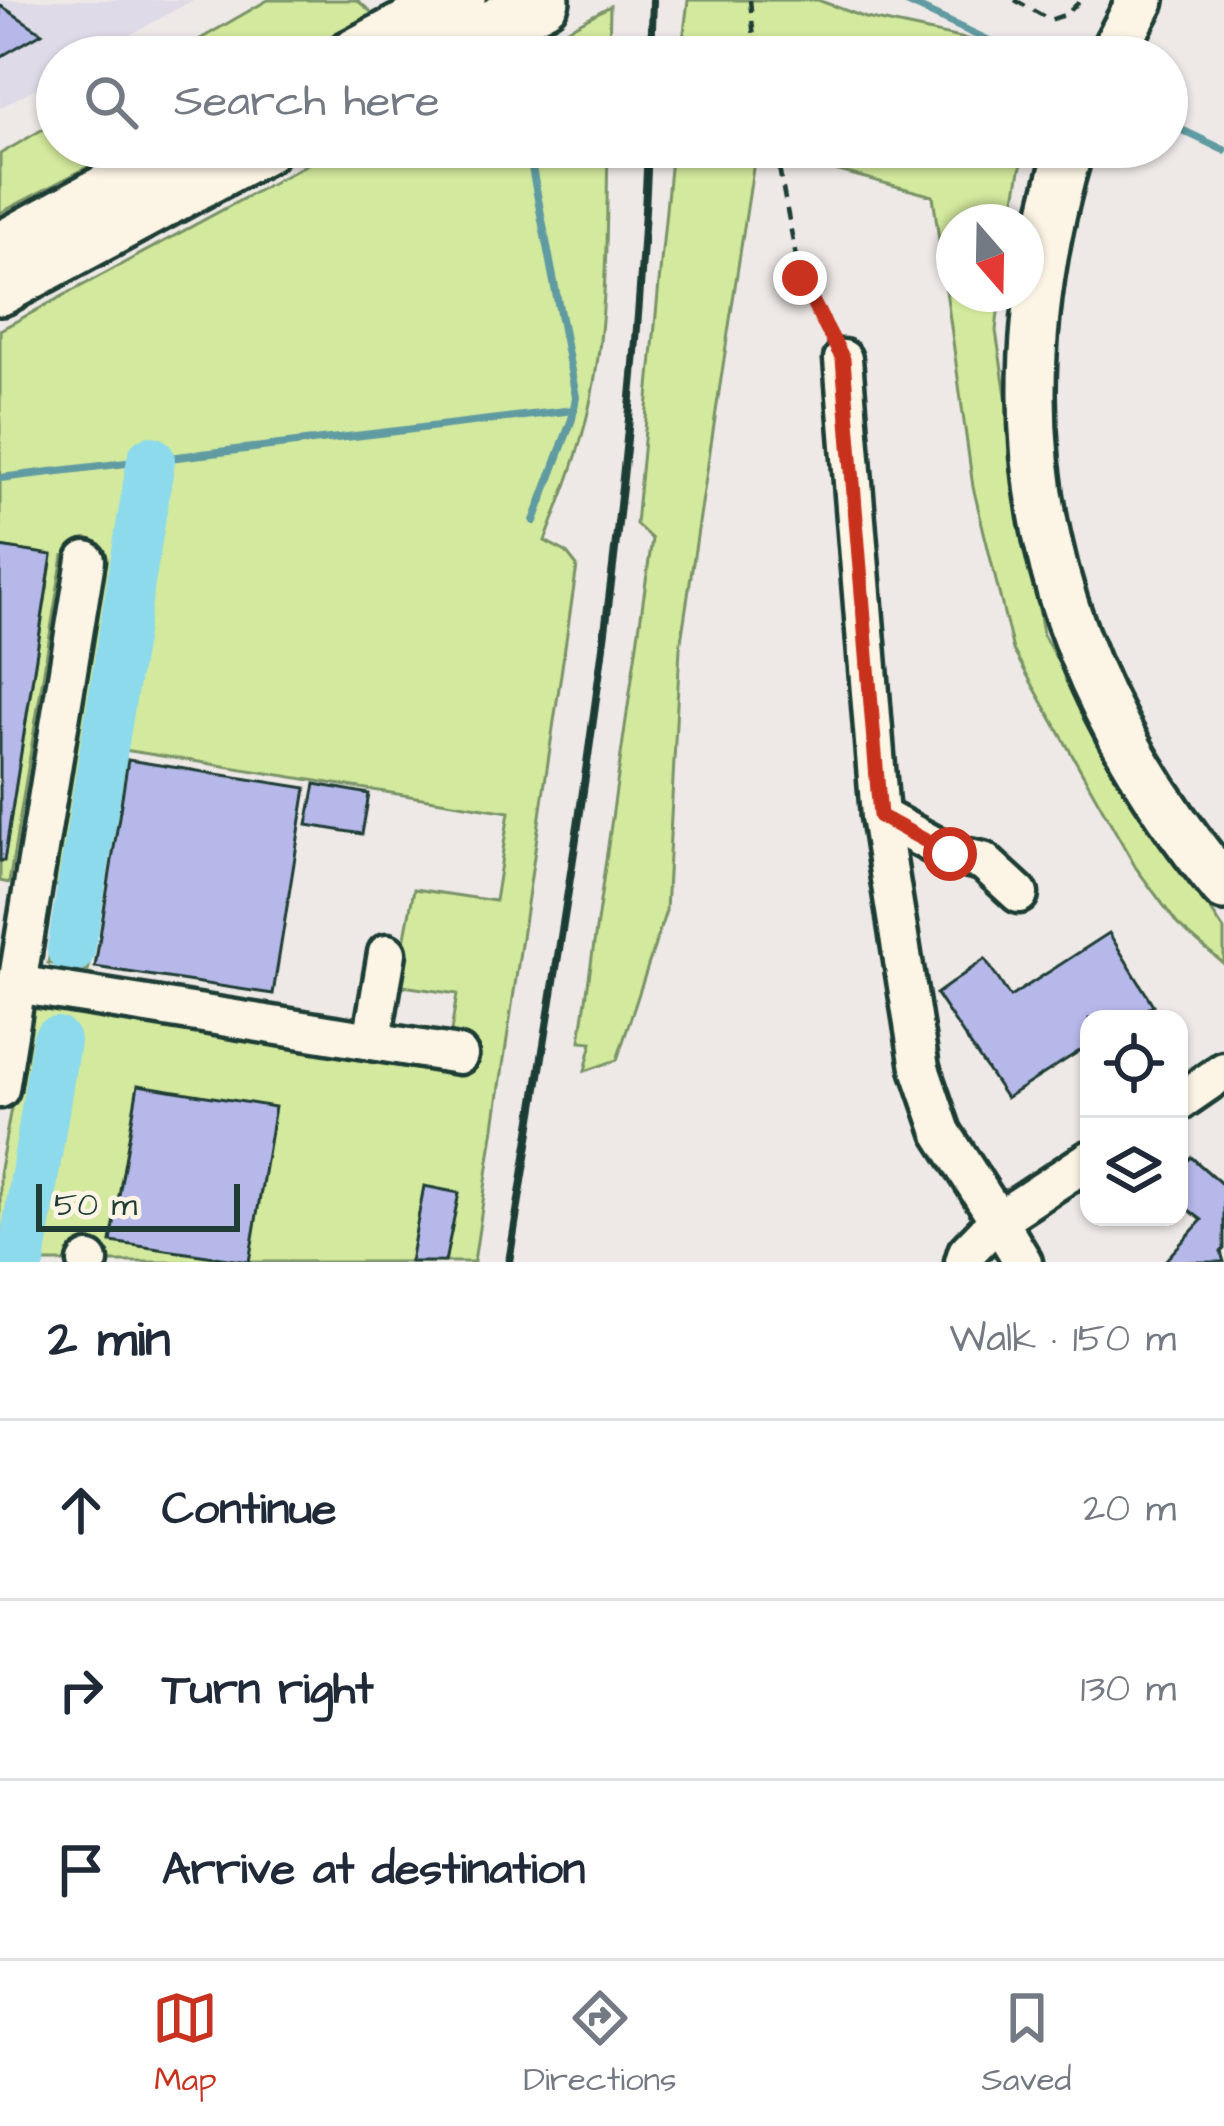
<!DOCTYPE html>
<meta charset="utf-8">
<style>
:root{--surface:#fff;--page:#f2f2f3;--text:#1f2937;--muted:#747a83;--line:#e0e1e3;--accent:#c8321e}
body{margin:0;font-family:"Architects Daughter",sans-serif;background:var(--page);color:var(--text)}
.controls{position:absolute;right:36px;bottom:36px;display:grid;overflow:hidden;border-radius:24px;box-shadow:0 3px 9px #0004}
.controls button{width:108px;height:108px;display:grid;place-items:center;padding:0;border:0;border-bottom:3px solid var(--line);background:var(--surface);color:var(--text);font:60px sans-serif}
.compass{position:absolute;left:936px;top:204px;width:108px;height:108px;border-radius:50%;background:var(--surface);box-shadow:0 3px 9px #0004;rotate:160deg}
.scale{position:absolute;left:36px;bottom:30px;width:204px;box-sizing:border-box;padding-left:12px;border:6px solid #1f3d34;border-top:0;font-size:33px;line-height:42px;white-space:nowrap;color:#1f3d34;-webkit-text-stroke:9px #fcf5e5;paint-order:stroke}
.stop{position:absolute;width:36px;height:36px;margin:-27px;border:9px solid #c8321e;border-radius:50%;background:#fff}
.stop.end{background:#c8321e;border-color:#fff;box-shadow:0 3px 12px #0008}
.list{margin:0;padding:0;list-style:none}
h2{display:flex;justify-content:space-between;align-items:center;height:156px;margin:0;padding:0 48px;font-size:51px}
h2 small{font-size:39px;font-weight:400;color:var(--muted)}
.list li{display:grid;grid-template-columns:78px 1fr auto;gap:36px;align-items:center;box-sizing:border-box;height:180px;padding:0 48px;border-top:3px solid var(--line)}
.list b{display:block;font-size:45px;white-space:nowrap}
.list em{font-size:39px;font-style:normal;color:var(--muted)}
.icon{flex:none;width:66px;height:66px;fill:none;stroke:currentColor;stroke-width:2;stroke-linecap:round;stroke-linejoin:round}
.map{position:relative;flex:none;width:1224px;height:1262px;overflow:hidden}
.search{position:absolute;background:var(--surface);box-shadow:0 3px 9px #0004;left:36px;right:36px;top:36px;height:132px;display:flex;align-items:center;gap:30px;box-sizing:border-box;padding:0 42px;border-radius:66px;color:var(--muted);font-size:45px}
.sheet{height:696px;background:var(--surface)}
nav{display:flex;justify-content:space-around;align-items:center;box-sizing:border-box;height:168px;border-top:3px solid var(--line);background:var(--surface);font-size:33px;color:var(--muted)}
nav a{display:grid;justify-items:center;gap:6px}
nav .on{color:var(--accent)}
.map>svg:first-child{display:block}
</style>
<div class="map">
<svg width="1224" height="1262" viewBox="0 0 1224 1262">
<rect width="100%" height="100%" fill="#eee9e6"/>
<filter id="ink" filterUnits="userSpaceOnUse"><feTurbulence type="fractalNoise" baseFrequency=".00833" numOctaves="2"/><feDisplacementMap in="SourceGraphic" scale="24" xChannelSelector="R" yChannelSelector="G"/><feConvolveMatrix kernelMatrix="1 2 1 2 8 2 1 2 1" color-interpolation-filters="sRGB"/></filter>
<g filter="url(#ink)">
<!-- built -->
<path fill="#dedae7" d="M0 0H193L91 57H57V76L0 108Z"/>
<!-- green -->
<g fill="#d3e99d" stroke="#799368" stroke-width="3">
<path d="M268 0H357L376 16 298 57H169Z"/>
<path d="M688 0H818L866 18 994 45 1016 57H681Z"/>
<path d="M610 6 609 57H516Z"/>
<path d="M57 121V147H126L0 213V154Z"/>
<path d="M339 147H608C606 234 608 323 589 408 579 454 562 498 545 541L566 552 577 566 474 1262H0V1169L30 1002 450 1038 457 994 396 985 414 889 495 901 509 812 124 750 88 971 48 963 61 887 49 884 86 560 63 556 9 883 0 881V861L4 860 52 556 0 547V330Z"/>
<path d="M672 147H1028L1020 170 1011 222H954V294H1000L996 331 1043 635 1116 763 1224 930V964L1178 925 1136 868 1013 650 973 487 933 196 756 149 680 648 666 911 617 1060 585 1071 592 1042 580 1041 652 539 636 524Z"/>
</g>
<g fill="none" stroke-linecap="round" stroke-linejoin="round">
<!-- stream -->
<g stroke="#609ba2" stroke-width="8">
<path d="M902 0 1024 57"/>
<path d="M1167 123 1224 150"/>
<path d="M528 147 576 397 572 419 534 521"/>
<path d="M0 478 574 410"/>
</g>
<!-- river -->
<g stroke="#8cdaeb" stroke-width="48">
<path d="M71 950 151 460"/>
<path d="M21 1262 56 1041"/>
</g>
</g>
<!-- building -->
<g fill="#b7b8ea" stroke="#1f3d34" stroke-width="3">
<path d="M0 5 42 33 0 57Z"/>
<path d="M0 547 52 555 4 861H0Z"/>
<path d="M128 760 306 788 273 994 95 967Z"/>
<path d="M315 784 369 794 362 834 307 825Z"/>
<path d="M1109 933 1153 1005 1131 1019H1089V1045L1006 1098 936 994 985 959 1010 997Z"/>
<path d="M138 1085 275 1107 249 1262 111 1242Z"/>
<path d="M1191 1157 1224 1186V1249L1221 1252 1224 1262H1164L1202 1220 1189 1210 1179 1211V1170Z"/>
<path d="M424 1186 459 1193 445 1262H410Z"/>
</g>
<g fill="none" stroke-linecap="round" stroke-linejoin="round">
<defs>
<g id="minor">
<path d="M843 359 880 816 920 1068 942 1132 998 1220 967 1252 964 1262"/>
<path d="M880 816 950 854 983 861 1019 894"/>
<path d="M16 984 459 1055"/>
<path d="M372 1041 387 953"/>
<path d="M0 1089 86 560"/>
<path d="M1179 1102 1224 1071"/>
<path d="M87 1262 89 1261"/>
<path d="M1023 1262 998 1220 1089 1160"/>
</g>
<g id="major">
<path d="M1111 57 1141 0"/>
<path d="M1070 147C987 426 1040 663 1224 887"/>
</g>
<g id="highway">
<path d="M351 57 459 0"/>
<path d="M434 57 543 0"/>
<path d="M0 249 186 147"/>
<path d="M0 289 264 147"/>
</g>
</defs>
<!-- minor casing -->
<use href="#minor" stroke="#1f3d34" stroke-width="45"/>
<!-- major casing -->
<use href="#major" stroke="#1f3d34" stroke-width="54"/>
<!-- highway casing -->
<use href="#highway" stroke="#1f3d34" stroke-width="60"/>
<!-- path -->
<g stroke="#1f3d34" stroke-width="4.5" stroke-dasharray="12 9" stroke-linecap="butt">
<path d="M750 0 756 57"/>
<path d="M1015 0 1050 20 1067 14 1081 0"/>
<path d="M775 147 800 278 829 332"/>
</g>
<!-- minor -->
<use href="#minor" stroke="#fcf5e5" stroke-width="36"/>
<!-- major -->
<use href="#major" stroke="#fcf5e5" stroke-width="45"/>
<!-- highway -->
<use href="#highway" stroke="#fcf5e5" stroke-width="51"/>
<!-- rail -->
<g stroke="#1f3d34" stroke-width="8">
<path d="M651 57 653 0"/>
<path d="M509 1262C568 893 633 521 648 147"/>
</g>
</g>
</g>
<g fill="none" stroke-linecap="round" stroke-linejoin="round" filter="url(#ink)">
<!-- route -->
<path stroke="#c8321e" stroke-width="15" d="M800 278 843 359 880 816 950 854"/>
</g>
</svg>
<div class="controls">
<button><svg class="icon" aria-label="locate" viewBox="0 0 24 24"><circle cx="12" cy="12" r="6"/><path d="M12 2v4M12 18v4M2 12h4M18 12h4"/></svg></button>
<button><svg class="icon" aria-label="layers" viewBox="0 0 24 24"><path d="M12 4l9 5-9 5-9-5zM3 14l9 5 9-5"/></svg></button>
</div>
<svg class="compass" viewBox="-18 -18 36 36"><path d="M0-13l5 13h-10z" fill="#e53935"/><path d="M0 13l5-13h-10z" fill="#747a83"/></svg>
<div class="scale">50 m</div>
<div class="stop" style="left:950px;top:854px"></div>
<div class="stop end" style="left:800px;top:278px"></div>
<div class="search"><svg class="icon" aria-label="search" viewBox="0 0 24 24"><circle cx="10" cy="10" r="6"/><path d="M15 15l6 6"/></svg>Search here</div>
</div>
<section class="sheet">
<h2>2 min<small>Walk · 150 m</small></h2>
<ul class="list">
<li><svg class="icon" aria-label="ahead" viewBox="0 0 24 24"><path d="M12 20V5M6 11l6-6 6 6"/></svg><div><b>Continue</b></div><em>20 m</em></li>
<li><svg class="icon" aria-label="right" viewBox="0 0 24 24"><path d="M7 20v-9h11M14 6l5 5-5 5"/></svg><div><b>Turn right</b></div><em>130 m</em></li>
<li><svg class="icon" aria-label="arrive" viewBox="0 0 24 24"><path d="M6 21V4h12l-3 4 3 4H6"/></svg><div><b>Arrive at destination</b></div></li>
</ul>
</section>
<nav>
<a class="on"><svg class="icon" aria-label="map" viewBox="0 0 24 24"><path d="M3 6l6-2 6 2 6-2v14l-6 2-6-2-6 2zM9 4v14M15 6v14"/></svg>Map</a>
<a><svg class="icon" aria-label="directions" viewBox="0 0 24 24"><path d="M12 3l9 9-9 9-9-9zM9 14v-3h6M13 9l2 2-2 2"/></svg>Directions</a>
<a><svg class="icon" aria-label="saved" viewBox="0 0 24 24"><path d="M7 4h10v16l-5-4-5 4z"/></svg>Saved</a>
</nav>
